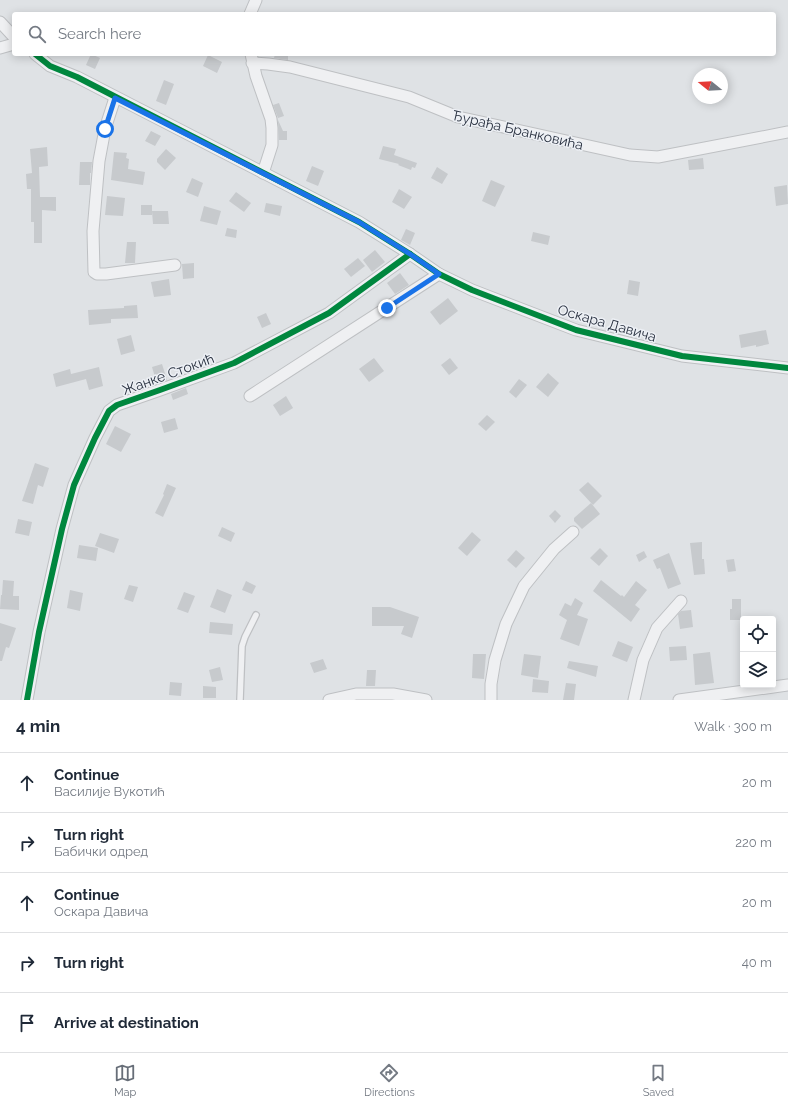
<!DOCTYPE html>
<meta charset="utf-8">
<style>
:root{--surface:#fff;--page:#f2f2f3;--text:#1f2937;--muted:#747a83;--line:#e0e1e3;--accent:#676e78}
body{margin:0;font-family:Raleway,sans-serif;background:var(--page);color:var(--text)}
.controls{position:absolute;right:12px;bottom:12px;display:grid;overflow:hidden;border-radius:4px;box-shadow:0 2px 10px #0003}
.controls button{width:36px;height:36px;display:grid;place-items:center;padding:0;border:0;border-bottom:1px solid var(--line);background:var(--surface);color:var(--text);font:20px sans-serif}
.compass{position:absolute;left:692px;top:68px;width:36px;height:36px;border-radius:50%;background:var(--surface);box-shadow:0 2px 10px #0003;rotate:288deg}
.stop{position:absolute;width:12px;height:12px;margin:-9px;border:3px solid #1a73e8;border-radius:50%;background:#fff}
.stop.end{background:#1a73e8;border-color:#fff;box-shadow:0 1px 4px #0008}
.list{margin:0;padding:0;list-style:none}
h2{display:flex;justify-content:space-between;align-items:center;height:52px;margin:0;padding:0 16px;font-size:17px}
h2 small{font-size:13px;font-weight:400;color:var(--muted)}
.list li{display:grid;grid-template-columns:26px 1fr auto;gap:12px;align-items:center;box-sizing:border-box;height:60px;padding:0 16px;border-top:1px solid var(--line)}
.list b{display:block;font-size:15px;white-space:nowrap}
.list p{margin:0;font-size:13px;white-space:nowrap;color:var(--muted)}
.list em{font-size:13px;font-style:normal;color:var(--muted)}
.icon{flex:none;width:22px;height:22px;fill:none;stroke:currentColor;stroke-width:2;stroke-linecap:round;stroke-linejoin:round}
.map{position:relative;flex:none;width:788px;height:700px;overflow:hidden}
.search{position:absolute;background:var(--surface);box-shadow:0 2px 10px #0003;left:12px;right:12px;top:12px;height:44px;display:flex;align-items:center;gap:10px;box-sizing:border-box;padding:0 14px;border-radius:4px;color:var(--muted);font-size:15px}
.sheet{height:352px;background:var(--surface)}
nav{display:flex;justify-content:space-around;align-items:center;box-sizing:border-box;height:56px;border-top:1px solid var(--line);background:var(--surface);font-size:11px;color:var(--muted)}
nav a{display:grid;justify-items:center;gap:2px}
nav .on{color:var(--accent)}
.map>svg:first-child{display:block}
</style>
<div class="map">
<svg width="788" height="700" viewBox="0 0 788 700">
<rect width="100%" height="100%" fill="#dfe2e5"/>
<!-- building -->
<g fill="#c7cacd">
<path d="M91 54 100 58 95 69 86 65Z"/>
<path d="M275 54H288V60L274 58Z"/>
<path d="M208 55 222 62 217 73 203 66Z"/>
<path d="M164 80 174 84 166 105 156 101Z"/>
<path d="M279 103 284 116 278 118 273 105Z"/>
<path d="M278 120 283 131H287V140H279Z"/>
<path d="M151 131 161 136 155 146 145 141Z"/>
<path d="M383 146 396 149 394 155 417 163 415 168 412 167 411 170 398 165 399 164 379 159Z"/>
<path d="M47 147 48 166 39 167 40 197H56V211L42 210V243H34V222H31V189H27L26 174 32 173 30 149Z"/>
<path d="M166 149 176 158 165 170 157 162V159Z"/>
<path d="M114 152 127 153 126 158 129 159 128 169 145 172 143 185 111 180Z"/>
<path d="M703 158 704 169 689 170 688 160Z"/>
<path d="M80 162H92L91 173H90V185H79Z"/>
<path d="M312 166 324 171 318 186 306 181Z"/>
<path d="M437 167 448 174 442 184 431 178Z"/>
<path d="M192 178 203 183 198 197 186 192Z"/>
<path d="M491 180 505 186 495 207 482 201Z"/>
<path d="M787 185 788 204 776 206 774 187Z"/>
<path d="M399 189 412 197 404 209 392 202Z"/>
<path d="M236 192 251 203 244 212 229 201Z"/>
<path d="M107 196 125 198 123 216 105 215Z"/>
<path d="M266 203 282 206 280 216 264 212Z"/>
<rect x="141" y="205" width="11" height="10"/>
<path d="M204 206 221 211 217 225 200 221Z"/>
<path d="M152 211H168L169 224H153Z"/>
<path d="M227 228 237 230 236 238 225 236Z"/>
<path d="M406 229 415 233 410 245 401 240Z"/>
<path d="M533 232 550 236 548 245 531 241Z"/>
<path d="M127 242H136L135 263H125Z"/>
<path d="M375 250 385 262 372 272 363 260Z"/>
<path d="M358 258 365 266 351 277 344 269Z"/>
<path d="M194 263V278L183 279 182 264Z"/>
<path d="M400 273 409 285 395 294 387 283Z"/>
<path d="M169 279 171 295 154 297 151 282Z"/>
<path d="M629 280 640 282 638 296 627 294Z"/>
<path d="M448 298 458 311 440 325 430 312Z"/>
<path d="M137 305 138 318 111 319V323L89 325 88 310 124 308V306Z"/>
<path d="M266 313 271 324 262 328 257 317Z"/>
<path d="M766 330 769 344 756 347V345L741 348 739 335Z"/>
<path d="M131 335 135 351 121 355 117 339Z"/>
<path d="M374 358 384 371 369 382 359 369Z"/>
<path d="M450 358 458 368 449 375 441 365Z"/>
<path d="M162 364 167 380 157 384 152 367Z"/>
<path d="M99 367 103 386 89 390 86 379 56 387 53 374 70 369 71 374Z"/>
<path d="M548 373 559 383 548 397 536 387Z"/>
<path d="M519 379 527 385 516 398 509 392Z"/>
<path d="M186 388 188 394 173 400 171 394Z"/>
<path d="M286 396 293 408 280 416 273 405Z"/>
<path d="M487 415 495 422 486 431 478 424Z"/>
<path d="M175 418 178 429 164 433 161 422Z"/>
<path d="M115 426 131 434 121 452 106 444Z"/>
<path d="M35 463 49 468 43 487 38 485 33 504 22 501Z"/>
<path d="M588 482 602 496 593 505 579 490Z"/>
<path d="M167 484 176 488 163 517 155 513 164 495 163 494Z"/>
<path d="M591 503 600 514 582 529 574 521V518Z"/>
<path d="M555 510 561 516 555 523 549 516Z"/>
<path d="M18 519 32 522 29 536 15 533Z"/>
<path d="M222 527 235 533 231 542 218 536Z"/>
<path d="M472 532 481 540 467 556 458 548Z"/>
<path d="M100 533 119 539 114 553 95 546Z"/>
<path d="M702 542V559H704L705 574 694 575 690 543Z"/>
<path d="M79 545 98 548 96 561 77 558Z"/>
<path d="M600 548 608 556 599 566 590 558Z"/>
<path d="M516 550 525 558 516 568 507 560Z"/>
<path d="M644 551 647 557 639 562 636 555Z"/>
<path d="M669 553 681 584 668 589 660 568 657 569 653 560Z"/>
<path d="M734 559 736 571 728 572 726 560Z"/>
<path d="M3 580 14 581 13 596H19V610L0 609 1 595H2Z"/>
<path d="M601 580 621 596 622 595 624 597 636 581 647 590 635 605 640 609 631 622 593 591Z"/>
<path d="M246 581 256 586 252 594 242 590Z"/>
<path d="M129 585 138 587 133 602 124 599Z"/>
<path d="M217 589 232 595 225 613 210 607Z"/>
<path d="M70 590 83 593 80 611 67 608Z"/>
<path d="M184 592 195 596 188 613 177 609Z"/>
<path d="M575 598 583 603 577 615 588 619 579 646 560 639 567 620 559 615 565 603 571 606Z"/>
<path d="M732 599H741V620H730V609H732Z"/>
<path d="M372 607H390L419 617 412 638 401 634 404 626H372Z"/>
<path d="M691 610 693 627 680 629 678 614 681 611Z"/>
<path d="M210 622 233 624 232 635 209 633Z"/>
<path d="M0 623 16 628 9 648 6 647 2 661H0Z"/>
<path d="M618 641 633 647 627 662 612 656Z"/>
<path d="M686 646 687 660 670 661 669 647Z"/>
<path d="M710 652 714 683 695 685 693 654Z"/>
<path d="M473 654H486L484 679 472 678Z"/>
<path d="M524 654 541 656 538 678 521 675Z"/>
<path d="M323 659 327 669 314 673 310 663Z"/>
<path d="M569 661 598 666 596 677 567 668Z"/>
<path d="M220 667 223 680 212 682 209 670Z"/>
<path d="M367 670H376L375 686H366Z"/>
<path d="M533 679 549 681 548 693 532 692Z"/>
<path d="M170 682 182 683 181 696 169 695Z"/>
<path d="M566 683 576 684 574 700H563Z"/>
<path d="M203 686 216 687V698H203Z"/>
</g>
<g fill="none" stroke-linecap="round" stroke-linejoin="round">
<defs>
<path id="lane" d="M240 700 242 646 245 637 256 615"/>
<g id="street">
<path d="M250 14 256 0"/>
<path d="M0 22 14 37"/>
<path d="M0 48 14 44"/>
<path d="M35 54 50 66 77 77 359 222 410 254 439 274 472 290 576 330 682 356 788 368"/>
<path d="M251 54 256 76 271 119 272 128V145L263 173"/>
<path d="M252 63 268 64 290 67 409 97 458 117 630 155 658 157 788 132"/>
<path d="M115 98 105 129 99 161 93 231 94 272 97 274H106L175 265"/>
<path d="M250 396 439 274"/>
<path d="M27 700 39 632 62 529 74 485 95 438 109 411 117 405 160 390 234 363 329 313 410 254"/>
<path d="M329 700 356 694H393L426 700"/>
<path d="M491 700V684L495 660 506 624 524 586 554 549 573 532"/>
<path d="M634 700 643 660 657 628 681 601"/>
<path d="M679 700 788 685"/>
</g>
</defs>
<!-- lane casing -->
<use href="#lane" stroke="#bec0c3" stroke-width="8"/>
<!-- street casing -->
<use href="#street" stroke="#bec0c3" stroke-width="13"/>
<!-- lane -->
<use href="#lane" stroke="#eff0f2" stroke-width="5.5"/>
<!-- street -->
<use href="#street" stroke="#eff0f2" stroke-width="11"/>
<defs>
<g id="cycleway">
<path d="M35 54 50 66 77 77 359 222 410 254 439 274 472 290 576 330 682 356 788 368"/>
<path d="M27 700 39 632 62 529 74 485 95 438 109 411 117 405 160 390 234 363 329 313 410 254"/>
</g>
</defs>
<!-- cycleway casing -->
<use href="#cycleway" stroke="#edf0f5" stroke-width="8"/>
<!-- cycleway -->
<use href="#cycleway" stroke="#00873e" stroke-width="6"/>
</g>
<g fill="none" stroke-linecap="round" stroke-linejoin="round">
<!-- route -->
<path stroke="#1a73e8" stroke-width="5" d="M105 129 115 98 359 222 410 254 439 274 387 308"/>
</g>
<g text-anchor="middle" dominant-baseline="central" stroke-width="3" stroke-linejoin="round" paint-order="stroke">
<!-- street labels -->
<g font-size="14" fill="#272f3e" stroke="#edf0f5">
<text transform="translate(518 130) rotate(13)">Ђурађа Бранковића</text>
<text transform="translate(607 323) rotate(16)">Оскара Давича</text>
<text transform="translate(168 374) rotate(-20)">Жанке Стокић</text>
</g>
</g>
</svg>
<div class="controls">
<button><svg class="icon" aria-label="locate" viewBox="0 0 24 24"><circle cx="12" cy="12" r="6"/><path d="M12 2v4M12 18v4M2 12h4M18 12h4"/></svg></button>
<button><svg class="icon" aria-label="layers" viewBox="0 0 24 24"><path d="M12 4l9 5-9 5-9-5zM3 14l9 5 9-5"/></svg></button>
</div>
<svg class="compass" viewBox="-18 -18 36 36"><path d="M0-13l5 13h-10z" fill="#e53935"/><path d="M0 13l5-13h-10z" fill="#747a83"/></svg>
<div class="stop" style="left:105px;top:129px"></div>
<div class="stop end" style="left:387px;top:308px"></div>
<div class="search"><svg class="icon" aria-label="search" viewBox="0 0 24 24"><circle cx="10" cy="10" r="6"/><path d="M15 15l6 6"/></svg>Search here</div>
</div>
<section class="sheet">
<h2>4 min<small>Walk · 300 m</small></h2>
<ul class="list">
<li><svg class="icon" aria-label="ahead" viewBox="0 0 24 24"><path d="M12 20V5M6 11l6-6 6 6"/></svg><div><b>Continue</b><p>Василије Вукотић</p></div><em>20 m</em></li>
<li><svg class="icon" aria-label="right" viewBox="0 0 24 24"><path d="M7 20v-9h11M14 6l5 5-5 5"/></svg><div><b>Turn right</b><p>Бабички одред</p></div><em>220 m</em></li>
<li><svg class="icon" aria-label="ahead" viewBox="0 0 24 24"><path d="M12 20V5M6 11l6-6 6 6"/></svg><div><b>Continue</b><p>Оскара Давича</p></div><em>20 m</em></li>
<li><svg class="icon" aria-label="right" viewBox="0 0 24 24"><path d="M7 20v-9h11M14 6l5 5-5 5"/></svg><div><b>Turn right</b></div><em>40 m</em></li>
<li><svg class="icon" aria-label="arrive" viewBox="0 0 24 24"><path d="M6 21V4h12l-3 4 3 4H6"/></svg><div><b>Arrive at destination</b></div></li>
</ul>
</section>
<nav>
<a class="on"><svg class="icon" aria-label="map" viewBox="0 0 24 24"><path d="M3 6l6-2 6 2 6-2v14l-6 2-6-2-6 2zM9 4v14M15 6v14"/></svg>Map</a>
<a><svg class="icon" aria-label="directions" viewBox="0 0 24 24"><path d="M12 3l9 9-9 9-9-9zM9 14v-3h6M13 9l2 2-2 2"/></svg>Directions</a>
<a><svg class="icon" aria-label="saved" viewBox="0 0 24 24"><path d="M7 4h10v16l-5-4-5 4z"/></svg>Saved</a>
</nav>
